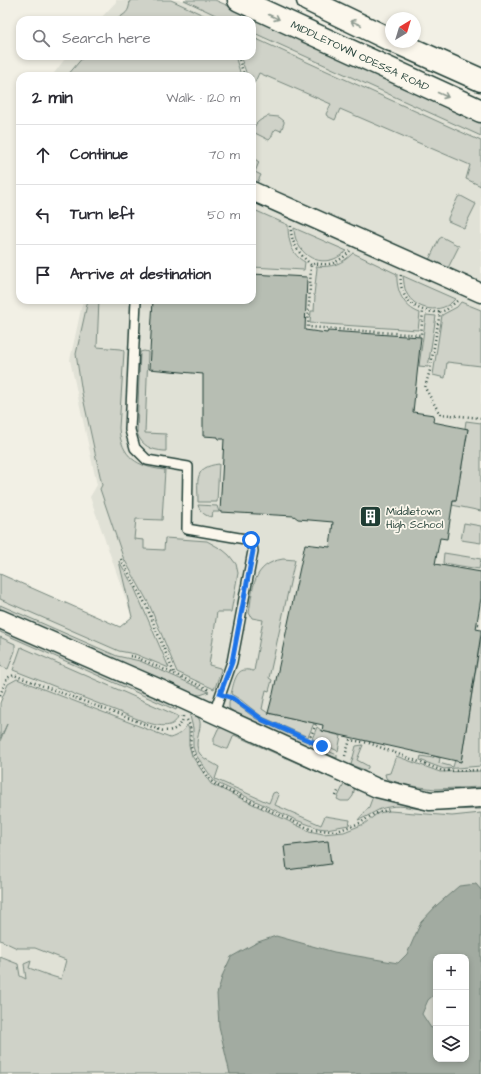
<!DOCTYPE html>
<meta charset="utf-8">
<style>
:root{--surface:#fff;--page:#f2f2f3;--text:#2b2b33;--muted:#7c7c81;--line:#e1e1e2}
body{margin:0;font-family:"Architects Daughter",sans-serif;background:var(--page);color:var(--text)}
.controls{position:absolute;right:12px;bottom:12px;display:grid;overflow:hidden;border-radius:8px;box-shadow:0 2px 6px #0003}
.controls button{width:36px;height:36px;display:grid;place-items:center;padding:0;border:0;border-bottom:1px solid var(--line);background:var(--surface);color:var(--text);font:20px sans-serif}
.compass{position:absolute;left:385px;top:12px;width:36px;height:36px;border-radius:50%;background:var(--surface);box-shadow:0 2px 6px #0003;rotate:38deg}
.stop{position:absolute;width:12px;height:12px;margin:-9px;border:3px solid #1a73e8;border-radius:50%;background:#fff}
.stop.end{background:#1a73e8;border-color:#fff;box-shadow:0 1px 4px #0008}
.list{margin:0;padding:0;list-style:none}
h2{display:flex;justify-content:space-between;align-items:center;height:52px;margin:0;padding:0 16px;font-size:17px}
h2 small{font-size:13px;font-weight:400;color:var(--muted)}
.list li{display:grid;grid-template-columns:26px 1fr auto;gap:12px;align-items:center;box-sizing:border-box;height:60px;padding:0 16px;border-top:1px solid var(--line)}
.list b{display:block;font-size:15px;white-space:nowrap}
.list em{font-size:13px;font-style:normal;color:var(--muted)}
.icon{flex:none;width:22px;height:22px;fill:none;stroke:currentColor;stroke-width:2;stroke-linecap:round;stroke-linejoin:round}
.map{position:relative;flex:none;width:481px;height:1074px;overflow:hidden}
.search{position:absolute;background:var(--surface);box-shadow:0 2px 6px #0003;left:16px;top:16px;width:240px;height:44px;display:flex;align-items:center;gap:10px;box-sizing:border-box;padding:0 14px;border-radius:12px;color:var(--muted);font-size:15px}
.panel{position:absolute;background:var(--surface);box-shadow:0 2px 6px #0003;left:16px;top:72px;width:240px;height:232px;border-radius:12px}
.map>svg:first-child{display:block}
</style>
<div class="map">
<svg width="481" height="1074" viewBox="0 0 481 1074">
<rect width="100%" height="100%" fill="#f2f0e5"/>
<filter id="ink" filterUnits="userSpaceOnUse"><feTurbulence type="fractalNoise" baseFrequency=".025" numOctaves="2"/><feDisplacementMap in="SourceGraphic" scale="8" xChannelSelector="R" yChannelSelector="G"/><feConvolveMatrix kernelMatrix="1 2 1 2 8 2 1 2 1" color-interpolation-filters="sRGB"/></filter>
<g filter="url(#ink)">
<!-- built -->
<path fill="#e0e1d6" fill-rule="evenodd" d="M116 0H215L481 121V1074H0V574L120 627 132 617 90 497 97 485 70 360 83 300H252V76H52L67 56H252V20H99L116 2ZM436 957H466V1059H436Z"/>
<!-- green -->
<g fill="#cfd2c8" stroke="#77887e" fill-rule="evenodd">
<path d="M130 0H171L214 20H116C125 13 129 14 130 0Z"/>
<path d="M184 0H215L481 118V136L252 32V20H226Z"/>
<path d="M252 37 481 141V186L466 179 470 165 340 109 335 120 327 116 326 114 331 104 259 73 255 82 252 83V76H244L246 72 240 56H252Z"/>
<path d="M84 56H235L240 72 239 76H67Z"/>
<path d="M268 116 279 117 284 121V123L281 131 276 129C272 131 273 138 269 140L253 132C254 123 260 120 268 116Z"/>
<path d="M252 157 259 162 255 172 261 175 257 183H252Z"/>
<path d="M461 196 476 204 464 228 448 221V218L458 197Z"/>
<path d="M252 209 288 225C288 239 291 255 305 262L304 270 252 267Z"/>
<path d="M294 228 347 251C343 254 339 257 334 259 312 267 294 248 294 228Z"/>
<path d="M442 237 459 246 446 272 429 260 439 239Z"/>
<path d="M353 253 397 274C396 290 403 307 420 313L418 330 310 323 311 311H314L315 296 314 295 317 268 316 266C331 268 342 264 353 253Z"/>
<path d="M403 276 455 299C442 315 415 311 406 292 404 287 404 282 403 276Z"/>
<path d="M88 300H99L97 347 120 349 123 350 124 352 119 428C121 457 137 467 165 470L162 520 136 519 134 539 144 540V549L164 550 165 538 207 541 223 550 229 555 236 564 238 573 231 612H217L209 665 220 668 221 670 216 685 214 689 177 672 149 604 123 557 100 489 102 485 82 393 76 354Z"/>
<path d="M461 302 481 310V366L447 362 445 378 433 375 442 315 457 307Z"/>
<path d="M426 315 436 316 428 367 419 366Z"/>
<path d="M144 351 148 352 145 433 166 434V451H164C151 450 142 446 137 433L140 352Z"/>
<path d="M466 421 481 423V511L452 505 453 501H456L468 429 465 428Z"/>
<path d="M219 464 217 502H198C198 481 193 467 219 464Z"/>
<path d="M198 505 217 506 219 512H213L212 517C205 516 200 512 198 505Z"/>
<path d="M464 523 481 526V543L461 540Z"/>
<path d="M444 553 481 559 479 569 443 563Z"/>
<path d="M283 559 295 560 269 678 272 680 269 691 266 690 262 709 268 713 314 723 308 737 262 717 241 700 231 694C233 687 235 670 245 670 248 669 251 671 254 671L263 620 252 618 249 613C253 589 252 564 283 559Z"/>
<path d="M119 561 134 587 169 668 135 654 119 651 0 599V574L120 627 132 617Z"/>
<path d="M0 605 117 656 140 661 209 692 200 695 193 694 0 609Z"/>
<path d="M0 628 177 707 176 710 0 632Z"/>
<path d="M0 637 15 644V651L8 669 0 666Z"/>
<path d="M481 637V766L444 769 420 760 421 756 433 758 434 756 440 758 439 763 453 767 455 760 461 761Z"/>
<path d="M21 647 178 716C174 731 156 725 145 722L13 670Z"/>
<path d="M17 679 170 738C177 736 183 732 187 725L189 729V745L192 756 211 784 309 831 323 834 344 832 364 824 378 813 390 811 452 816 481 813V1074H0V957L18 964 20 976 26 979 24 964 31 961 29 968C40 972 50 976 61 979L66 960 35 948H17L0 940V741L7 724 0 739V703L8 684ZM436 957H466V1059H436Z"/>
<path d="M230 699 255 718 265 723 337 755V758L314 749 236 714 229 708V702Z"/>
<path d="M193 714C210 721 190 740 200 754 205 760 213 763 219 767L215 779 269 803 273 793 276 792 279 795 275 805 321 825 325 816 350 820 349 825 326 829 318 828 296 820 215 782 196 755 193 747V728L190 716Z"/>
<path d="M223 727 330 775 329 777 234 735 228 749H226L214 744V738L218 729Z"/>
<path d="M317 727 322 731 341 736 338 751 312 739Z"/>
<path d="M363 745 357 760 368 766V768L365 770 351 765 356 746Z"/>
<path d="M396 756 440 772 481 771V787L435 789 405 785 387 779 386 778 385 774 390 773Z"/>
<path d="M345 782 355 786 353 796 349 801H341L337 799Z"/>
<path d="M376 795 481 805V809C465 809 448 810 432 810 417 810 403 804 389 807 377 808 369 817 358 820L369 807 373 796Z"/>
</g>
<!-- water -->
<path fill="#a2aba1" stroke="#6e7f75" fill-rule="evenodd" d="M476 884 481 890V1074H230L219 1026 217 994 223 974 231 957 258 942 276 936 334 952 398 963 407 954 421 922 437 905 459 886ZM436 957H466V1059H436V1026L431 1028 422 1014 428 1000 436 993Z"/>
<!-- building -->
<g fill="#b7beb3" stroke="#1f3d34">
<path d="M252 274 307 277 305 330 327 333 328 331 421 337 413 412 434 415 433 422 468 429 456 501H453L447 539 440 538 435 564 481 572V598L476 629 481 630V634L461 762 322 731 323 725 268 713 273 694 305 544 330 547 333 522 298 519 294 516 220 512 224 439H218V437L203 436V374L149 369 153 300H252Z"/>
<path d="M328 841 331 864 287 870 284 846Z"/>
</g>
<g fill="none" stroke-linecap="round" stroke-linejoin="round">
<defs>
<path id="lane" d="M136 300 130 430 135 448 147 460 188 467 187 529 251 540 253 551 232 662 214 713"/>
<g id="street">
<path d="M252 191 481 293"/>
<path d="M0 619 158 688 377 788 430 801 481 798"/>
</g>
<g id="primary">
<path d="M239 0 481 111"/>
<path d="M308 0 391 40"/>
<path d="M396 42 481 80"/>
</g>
</defs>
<!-- lane casing -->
<use href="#lane" stroke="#1f3d34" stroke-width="12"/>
<!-- street casing -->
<use href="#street" stroke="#1f3d34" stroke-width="21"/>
<!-- primary casing -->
<use href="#primary" stroke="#1f3d34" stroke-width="25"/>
<!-- path -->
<g stroke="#1f3d34" stroke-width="2.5" stroke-dasharray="1 3" stroke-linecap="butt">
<path d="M238 56 243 72 242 76"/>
<path d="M291 226C290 243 300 254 311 265"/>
<path d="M350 251C345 257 335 264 327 264 320 265 317 262 311 265L308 327 421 335 423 311"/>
<path d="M401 275C398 299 417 313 439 312"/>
<path d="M457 301 446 310 440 312 430 370 425 388 440 414 481 418"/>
<path d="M121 559 146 605 174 673"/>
<path d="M478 624 481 625"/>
<path d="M130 656 136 657 210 690"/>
<path d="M0 695 7 678 14 675 160 730C170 733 183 728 183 716"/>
<path d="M231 698 249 710"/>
<path d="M187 720C194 731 188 740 192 751 196 760 206 773 211 781L216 785 312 830 337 831 360 823 374 814 390 809"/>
<path d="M309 740 316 724"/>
<path d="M345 756 350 740 369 743 443 771 481 770"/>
<path d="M336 796 339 789"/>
</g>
<!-- lane -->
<use href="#lane" stroke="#fbf7ec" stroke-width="9"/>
<!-- street -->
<use href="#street" stroke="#fbf7ec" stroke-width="18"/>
<!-- primary -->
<use href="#primary" stroke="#fbf7ec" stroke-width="22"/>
</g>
<!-- one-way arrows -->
<defs><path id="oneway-shaft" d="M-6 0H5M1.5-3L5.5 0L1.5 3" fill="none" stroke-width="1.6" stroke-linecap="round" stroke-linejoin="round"/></defs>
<g stroke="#8d9a90">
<use href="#oneway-shaft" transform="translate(274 17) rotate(25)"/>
<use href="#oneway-shaft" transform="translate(356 23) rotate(-155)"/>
<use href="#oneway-shaft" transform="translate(443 95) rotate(24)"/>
</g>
</g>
<g fill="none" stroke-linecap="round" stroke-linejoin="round" filter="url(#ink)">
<!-- route -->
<path stroke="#1a73e8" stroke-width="5" d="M251 540 253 551 232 662 220 694 232 698 263 720 322 746"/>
</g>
<!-- icons -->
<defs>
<symbol id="building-square" viewBox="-11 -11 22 22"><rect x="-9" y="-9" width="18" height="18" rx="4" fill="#1f3d34" stroke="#fbf7ec"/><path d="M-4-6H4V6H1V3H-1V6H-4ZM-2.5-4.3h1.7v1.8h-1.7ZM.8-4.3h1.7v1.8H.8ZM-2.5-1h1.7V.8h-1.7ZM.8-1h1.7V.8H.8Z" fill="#fff"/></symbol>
</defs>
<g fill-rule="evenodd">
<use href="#building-square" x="358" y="504" width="25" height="25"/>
</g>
<g text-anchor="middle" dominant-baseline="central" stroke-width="3.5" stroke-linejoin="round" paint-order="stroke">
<!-- street labels -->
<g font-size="11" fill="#1f3d34" stroke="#fbf7ec">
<text transform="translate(360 56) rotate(25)">MIDDLETOWN ODESSA ROAD</text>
</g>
<!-- poi labels -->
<g font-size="11" fill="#1f3d34" stroke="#fbf7ec" text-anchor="start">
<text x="386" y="511">Middletown<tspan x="386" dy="13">High School</tspan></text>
</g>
</g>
</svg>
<div class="controls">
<button>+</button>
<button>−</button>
<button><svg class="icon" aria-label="layers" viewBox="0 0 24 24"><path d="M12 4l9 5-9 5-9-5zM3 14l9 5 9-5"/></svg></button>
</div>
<svg class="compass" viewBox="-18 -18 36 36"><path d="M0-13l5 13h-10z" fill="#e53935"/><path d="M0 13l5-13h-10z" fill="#7c7c81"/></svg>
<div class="stop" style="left:251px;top:540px"></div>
<div class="stop end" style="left:322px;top:746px"></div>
<div class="search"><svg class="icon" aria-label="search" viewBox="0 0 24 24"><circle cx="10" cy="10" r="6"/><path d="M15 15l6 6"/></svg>Search here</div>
<section class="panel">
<h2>2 min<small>Walk · 120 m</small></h2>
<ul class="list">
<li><svg class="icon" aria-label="ahead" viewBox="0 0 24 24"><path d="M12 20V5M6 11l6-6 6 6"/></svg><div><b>Continue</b></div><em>70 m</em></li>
<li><svg class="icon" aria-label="left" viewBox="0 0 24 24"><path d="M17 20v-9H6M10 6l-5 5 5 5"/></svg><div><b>Turn left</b></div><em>50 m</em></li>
<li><svg class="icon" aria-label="arrive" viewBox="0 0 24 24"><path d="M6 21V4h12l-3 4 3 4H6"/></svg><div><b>Arrive at destination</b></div></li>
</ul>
</section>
</div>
